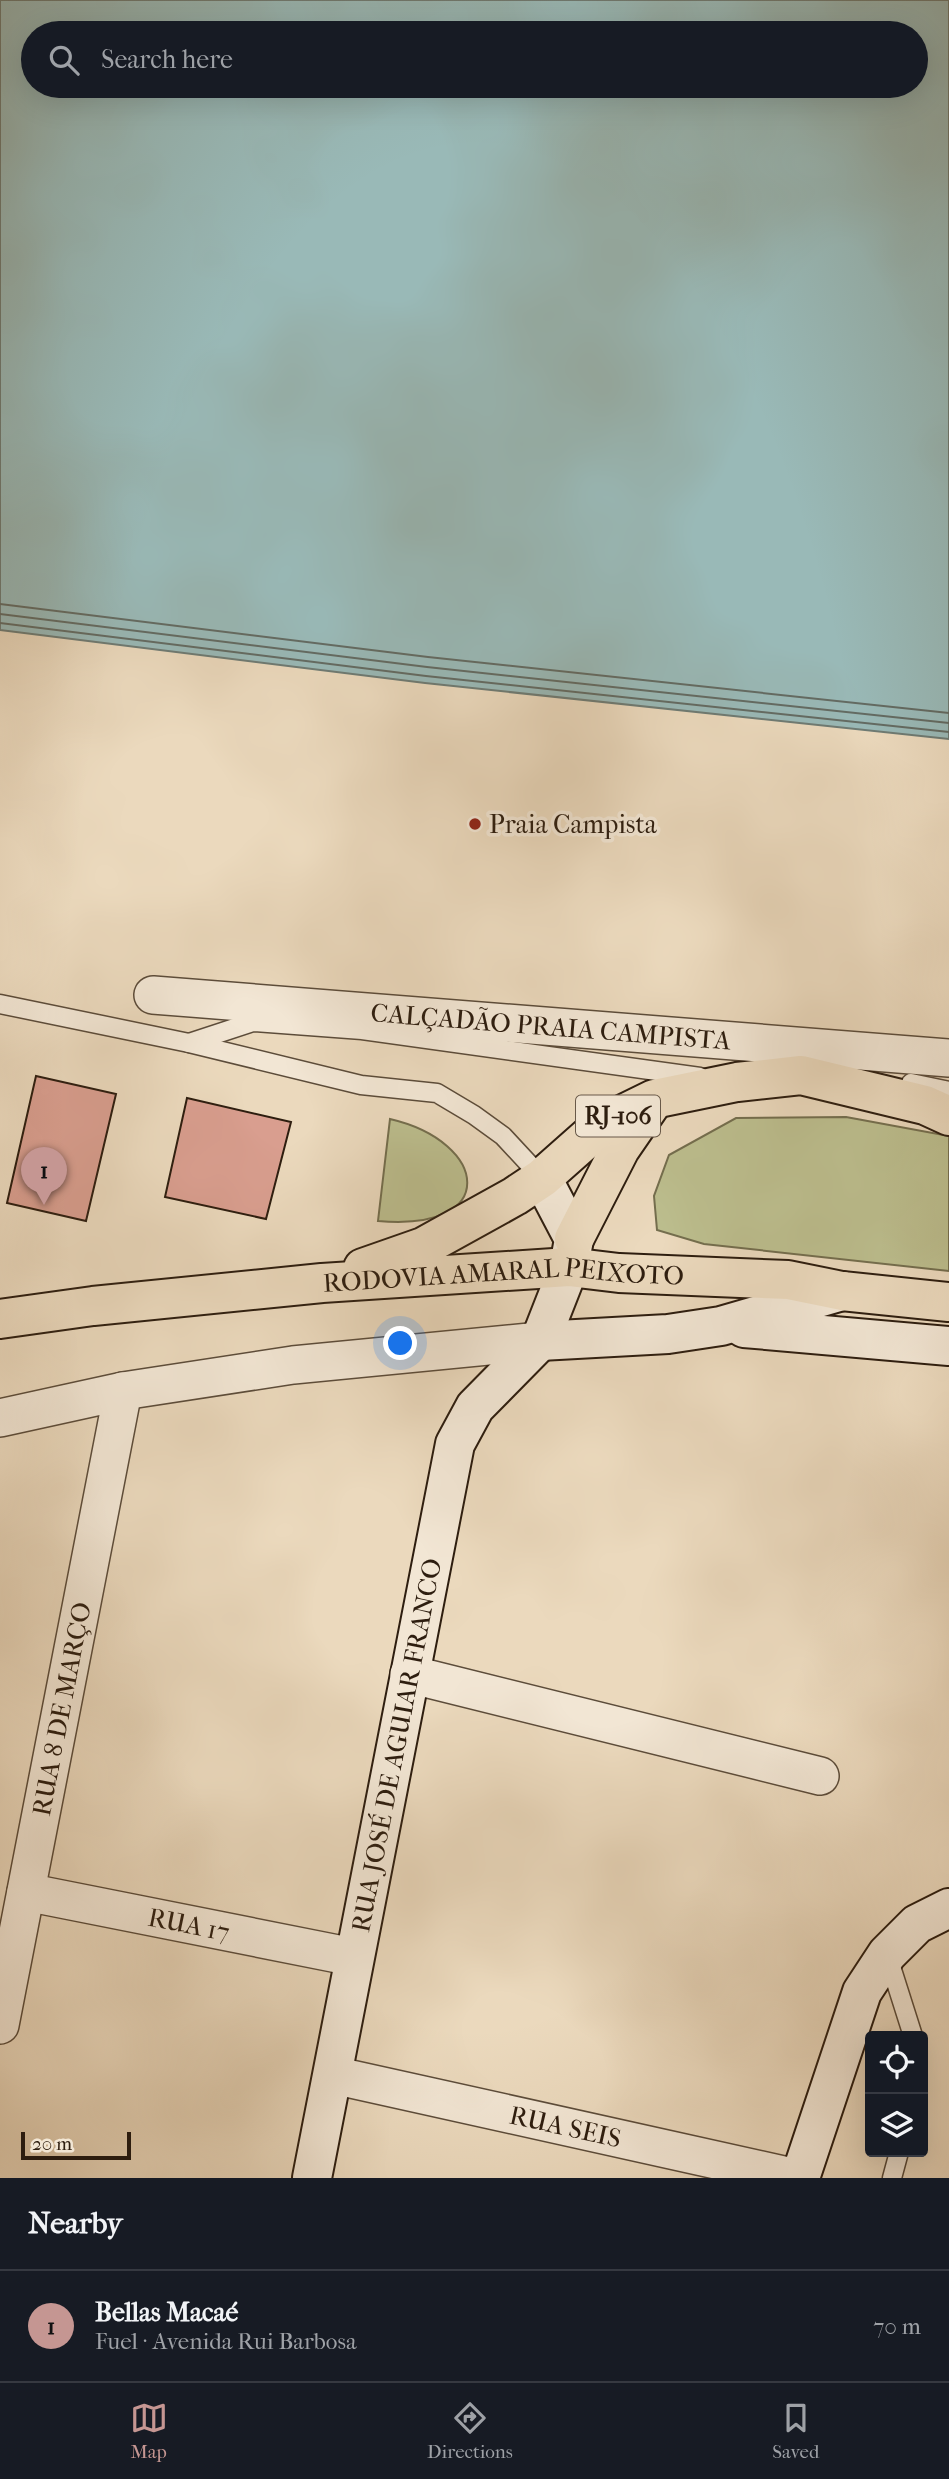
<!DOCTYPE html>
<meta charset="utf-8">
<style>
:root{--surface:#171b24;--page:#242831;--text:#f1f3f6;--muted:#9ea1a6;--line:#363941;--accent:#c59692}
body{margin:0;font-family:"IM FELL French Canon",serif;background:var(--page);color:var(--text)}
.controls{position:absolute;right:21px;bottom:21px;display:grid;overflow:hidden;border-radius:7px;box-shadow:0 7px 28px #0002}
.controls button{width:63px;height:63px;display:grid;place-items:center;padding:0;border:0;border-bottom:2px solid var(--line);background:var(--surface);color:var(--text);font:35px sans-serif}
.scale{position:absolute;left:21px;bottom:18px;width:110px;box-sizing:border-box;padding-left:7px;border:4px solid #2d1d0f;border-top:0;font-size:19px;line-height:24px;white-space:nowrap;color:#2d1d0f;-webkit-text-stroke:5px #f2e6d4;paint-order:stroke}
.you{position:absolute;left:401px;top:1344px;width:24px;height:24px;margin:-18px;border:5px solid #fff;border-radius:50%;background:#1a73e8;box-shadow:0 0 0 10px #1a73e833}
.badge{display:grid;place-items:center;width:46px;height:46px;border-radius:50%;background:var(--accent);color:#111;font-size:23px;font-weight:700}
.pin{position:absolute;translate:-50% -58px;filter:drop-shadow(0 2px 4px #0008)}
.pin::after{content:'';position:absolute;top:37px;width:24px;height:21px;background:inherit;clip-path:polygon(0 0,100% 0,50% 100%)}
.list{margin:0;padding:0;list-style:none}
h2{display:flex;justify-content:space-between;align-items:center;height:91px;margin:0;padding:0 28px;font-size:30px}
h2 small{font-size:23px;font-weight:400;color:var(--muted)}
.list li{display:grid;grid-template-columns:46px 1fr auto;gap:21px;align-items:center;box-sizing:border-box;height:112px;padding:0 28px;border-top:2px solid var(--line)}
.list b{display:block;font-size:26px;white-space:nowrap}
.list p{margin:0;font-size:23px;white-space:nowrap;color:var(--muted)}
.list em{font-size:23px;font-style:normal;color:var(--muted)}
.icon{flex:none;width:38px;height:38px;fill:none;stroke:currentColor;stroke-width:2;stroke-linecap:round;stroke-linejoin:round}
.map{position:relative;flex:none;width:949px;height:2178px;overflow:hidden}
.search{position:absolute;background:var(--surface);box-shadow:0 7px 28px #0002;left:21px;right:21px;top:21px;height:77px;display:flex;align-items:center;gap:18px;box-sizing:border-box;padding:0 24px;border-radius:38px;color:var(--muted);font-size:26px}
.sheet{height:203px;background:var(--surface)}
nav{display:flex;justify-content:space-around;align-items:center;box-sizing:border-box;height:98px;border-top:2px solid var(--line);background:var(--surface);font-size:19px;color:var(--muted)}
nav a{display:grid;justify-items:center;gap:4px}
nav .on{color:var(--accent)}
.map>svg:first-child{display:block}
</style>
<div class="map">
<svg width="949" height="2178" viewBox="0 0 949 2178">
<rect width="100%" height="100%" fill="#ebd9bd"/>
<filter id="stains"><feTurbulence type="fractalNoise" baseFrequency=".00286" numOctaves="4"/><feColorMatrix values="0 0 0 0 .2 0 0 0 0 .09 0 0 0 0 .02 0 0 0 .5 -.17"/></filter>
<radialGradient id="worn" r=".72"><stop offset=".6" stop-color="#630" stop-opacity="0"/><stop offset="1" stop-color="#630" stop-opacity=".3"/></radialGradient>
<!-- green -->
<g fill="#bcbe8e" stroke="#746e4e" stroke-width="2">
<path d="M846 1117 949 1136V1271L704 1244 657 1230 654 1196 669 1155 736 1118Z"/>
<path d="M390 1119C489 1142 501 1232 378 1221Z"/>
</g>
<!-- water -->
<path fill="#99b9b7" stroke="#6e7b74" stroke-width="2" fill-rule="evenodd" d="M0 0H949V739L425 683 0 630ZM33 33H916V86H33Z"/>
<g fill="none" stroke-linecap="round" stroke-linejoin="round">
<!-- shore -->
<g stroke="#636b63" stroke-width="2">
<path d="M0 604 428 657 949 713"/>
<path d="M0 614 427 667 949 723"/>
<path d="M0 623 426 676 949 732"/>
</g>
</g>
<!-- building -->
<g fill="#d99e8f" stroke="#2d1d0f" stroke-width="2">
<path d="M36 1076 116 1094 86 1221 7 1203Z"/>
<path d="M187 1098 291 1122 266 1219 165 1197Z"/>
</g>
<g fill="none" stroke-linecap="round" stroke-linejoin="round">
<defs>
<g id="lane">
<path d="M0 1004 189 1043 361 1085 437 1093 474 1115 503 1136 542 1178"/>
<path d="M189 1043 253 1022 362 1030 700 1077"/>
<path d="M911 1083 949 1091"/>
<path d="M887 1954 913 2036"/>
<path d="M892 2178 899 2152"/>
</g>
<g id="street">
<path id="s1" d="M153 995 949 1058"/>
<path d="M0 1418 123 1391 293 1365 540 1341"/>
<path d="M409 1674 820 1776"/>
<path id="s2" d="M26 1892 353 1957"/>
<path id="s3" d="M0 2025 123 1391"/>
<path id="s4" d="M333 2075 797 2178"/>
</g>
<g id="secondary">
<path d="M744 1328 949 1346"/>
<path d="M540 1341 668 1334 721 1326 842 1291"/>
<path id="s5" d="M312 2178 455 1444 475 1407 540 1341 569 1267 574 1239 542 1178"/>
<path d="M800 2178 862 1992 887 1954 917 1924 949 1908"/>
</g>
<g id="highway">
<path d="M574 1239 620 1149 653 1101"/>
<path d="M363 1268 423 1247 515 1196 542 1178 603 1124 654 1099 737 1082 801 1075 925 1105 949 1116"/>
<path id="s6" d="M0 1319 93 1306 322 1283 569 1267 619 1273 788 1280 842 1291 949 1302"/>
</g>
</defs>
<!-- lane casing -->
<use href="#lane" stroke="#5c4c3a" stroke-width="21"/>
<!-- street casing -->
<use href="#street" stroke="#5c4c3a" stroke-width="40"/>
<!-- secondary casing -->
<use href="#secondary" stroke="#2d1d0f" stroke-width="42"/>
<!-- highway casing -->
<use href="#highway" stroke="#2d1d0f" stroke-width="42"/>
<!-- lane -->
<use href="#lane" stroke="#f2e6d4" stroke-width="18"/>
<!-- street -->
<use href="#street" stroke="#f2e6d4" stroke-width="37"/>
<!-- secondary -->
<use href="#secondary" stroke="#f2e6d4" stroke-width="38"/>
<!-- highway -->
<use href="#highway" stroke="#ebd9bd" stroke-width="38"/>
</g>
<!-- markers -->
<circle fill="#8f2418" stroke="#f2e6d4" stroke-width="2.5" cx="475" cy="824" r="7"/>
<g text-anchor="middle" dominant-baseline="central" stroke-width="7" stroke-linejoin="round" paint-order="stroke">
<!-- shield labels -->
<rect fill="#f2e6d4" stroke="#68594a" stroke-width="2" x="576" y="1095.5" width="84" height="41" rx="5"/>
<g font-size="24" font-weight="bold" fill="#2d1d0f">
<text x="618" y="1116">RJ-106</text>
</g>
<!-- poi labels -->
<g font-size="26" fill="#2d1d0f" stroke="#f2e6d4" text-anchor="start">
<text x="489" y="824">Praia Campista</text>
</g>
<!-- street labels -->
<g font-size="26" fill="#2d1d0f" stroke="#f2e6d4">
<text stroke="none"><textPath href="#s1" startOffset="399">CALÇADÃO PRAIA CAMPISTA</textPath></text>
<text stroke="none"><textPath href="#s6" startOffset="506">RODOVIA AMARAL PEIXOTO</textPath></text>
<text stroke="none"><textPath href="#s3" startOffset="322">RUA 8 DE MARÇO</textPath></text>
<text stroke="none"><textPath href="#s5" startOffset="441">RUA JOSÉ DE AGUIAR FRANCO</textPath></text>
<text stroke="none"><textPath href="#s2" startOffset="166">RUA 17</textPath></text>
<text stroke="none"><textPath href="#s4" startOffset="238">RUA SEIS</textPath></text>
</g>
</g>
<rect width="100%" height="100%" filter="url(#stains)"/>
<rect width="100%" height="100%" fill="url(#worn)"/>
</svg>
<div class="controls">
<button><svg class="icon" aria-label="locate" viewBox="0 0 24 24"><circle cx="12" cy="12" r="6"/><path d="M12 2v4M12 18v4M2 12h4M18 12h4"/></svg></button>
<button><svg class="icon" aria-label="layers" viewBox="0 0 24 24"><path d="M12 4l9 5-9 5-9-5zM3 14l9 5 9-5"/></svg></button>
</div>
<div class="scale">20 m</div>
<div class="you"></div>
<div class="pin badge" style="left:44px;top:1205px">1</div>
<div class="search"><svg class="icon" aria-label="search" viewBox="0 0 24 24"><circle cx="10" cy="10" r="6"/><path d="M15 15l6 6"/></svg>Search here</div>
</div>
<section class="sheet">
<h2>Nearby<small></small></h2>
<ul class="list">
<li><span class="badge">1</span><div><b>Bellas Macaé</b><p>Fuel · Avenida Rui Barbosa</p></div><em>70 m</em></li>
</ul>
</section>
<nav>
<a class="on"><svg class="icon" aria-label="map" viewBox="0 0 24 24"><path d="M3 6l6-2 6 2 6-2v14l-6 2-6-2-6 2zM9 4v14M15 6v14"/></svg>Map</a>
<a><svg class="icon" aria-label="directions" viewBox="0 0 24 24"><path d="M12 3l9 9-9 9-9-9zM9 14v-3h6M13 9l2 2-2 2"/></svg>Directions</a>
<a><svg class="icon" aria-label="saved" viewBox="0 0 24 24"><path d="M7 4h10v16l-5-4-5 4z"/></svg>Saved</a>
</nav>
